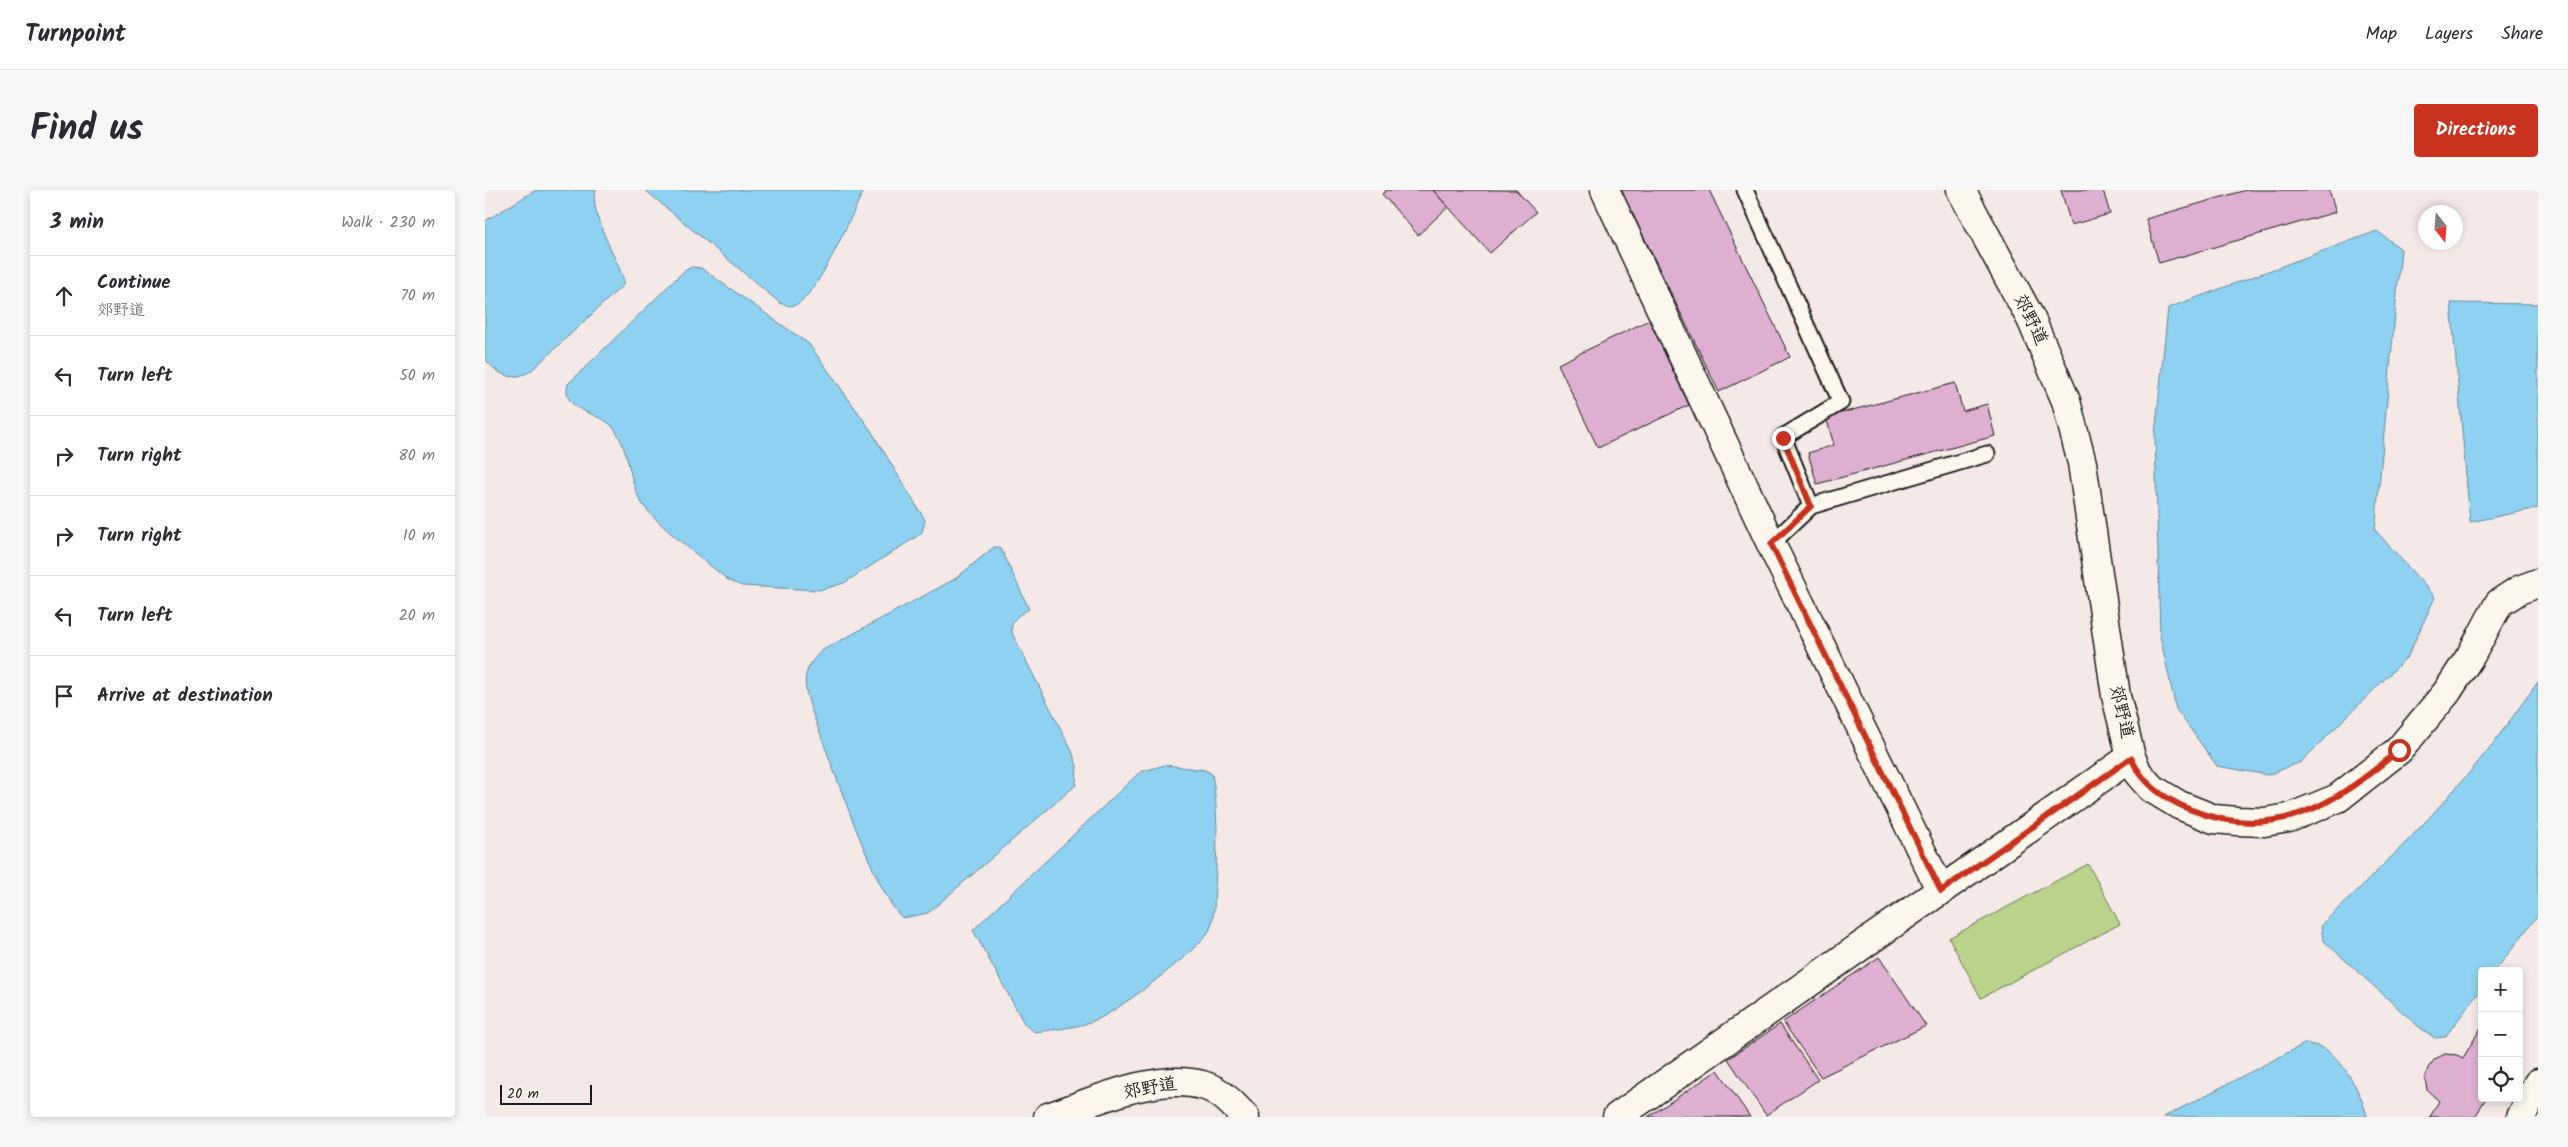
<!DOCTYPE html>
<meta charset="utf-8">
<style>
:root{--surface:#fff;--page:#f7f7f7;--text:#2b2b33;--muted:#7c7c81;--line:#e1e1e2;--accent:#c8321e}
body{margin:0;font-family:Kalam,"LXGW WenKai TC",sans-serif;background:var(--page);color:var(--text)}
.controls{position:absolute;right:15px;bottom:15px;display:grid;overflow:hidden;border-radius:5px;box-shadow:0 2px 8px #0003}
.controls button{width:45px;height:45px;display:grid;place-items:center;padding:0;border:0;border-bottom:1px solid var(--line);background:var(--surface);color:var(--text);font:25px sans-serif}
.compass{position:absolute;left:1933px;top:15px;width:45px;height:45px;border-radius:50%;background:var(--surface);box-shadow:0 2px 8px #0003;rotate:163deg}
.scale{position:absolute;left:15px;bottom:12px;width:92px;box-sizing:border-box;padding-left:5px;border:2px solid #1c1c1c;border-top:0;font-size:14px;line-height:18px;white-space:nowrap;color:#1c1c1c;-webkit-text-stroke:4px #fbf7ec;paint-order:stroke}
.stop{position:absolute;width:15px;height:15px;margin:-11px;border:4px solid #c8321e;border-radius:50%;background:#fff}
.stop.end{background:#c8321e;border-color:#fff;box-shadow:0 1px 5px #0008}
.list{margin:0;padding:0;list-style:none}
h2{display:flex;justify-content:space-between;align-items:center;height:65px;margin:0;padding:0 20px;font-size:21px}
h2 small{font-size:16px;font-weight:400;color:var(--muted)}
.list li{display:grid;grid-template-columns:32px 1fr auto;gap:15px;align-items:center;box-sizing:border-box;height:80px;padding:0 20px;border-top:1px solid var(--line)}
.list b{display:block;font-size:19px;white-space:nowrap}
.list p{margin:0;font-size:16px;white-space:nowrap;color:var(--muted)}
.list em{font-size:16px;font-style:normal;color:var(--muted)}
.icon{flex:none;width:28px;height:28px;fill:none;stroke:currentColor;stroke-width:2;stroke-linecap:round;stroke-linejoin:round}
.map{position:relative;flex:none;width:2053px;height:927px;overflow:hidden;border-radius:5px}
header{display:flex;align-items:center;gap:30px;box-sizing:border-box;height:70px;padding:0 25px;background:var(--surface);border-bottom:1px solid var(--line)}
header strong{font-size:24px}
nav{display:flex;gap:28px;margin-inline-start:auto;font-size:18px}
.intro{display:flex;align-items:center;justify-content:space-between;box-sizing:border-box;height:120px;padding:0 30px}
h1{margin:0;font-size:35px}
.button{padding:12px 22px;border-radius:5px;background:var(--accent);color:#fff;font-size:18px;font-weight:700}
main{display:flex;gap:30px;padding:0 30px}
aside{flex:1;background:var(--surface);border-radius:5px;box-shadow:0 2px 8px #0003}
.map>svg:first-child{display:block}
</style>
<header>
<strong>Turnpoint</strong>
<nav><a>Map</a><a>Layers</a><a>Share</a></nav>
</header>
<div class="intro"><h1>Find us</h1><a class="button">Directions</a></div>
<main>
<aside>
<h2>3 min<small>Walk · 230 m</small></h2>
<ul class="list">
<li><svg class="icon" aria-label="ahead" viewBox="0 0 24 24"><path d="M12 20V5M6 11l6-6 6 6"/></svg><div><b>Continue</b><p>郊野道</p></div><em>70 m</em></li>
<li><svg class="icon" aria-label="left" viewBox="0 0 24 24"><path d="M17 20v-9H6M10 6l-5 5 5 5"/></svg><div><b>Turn left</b></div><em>50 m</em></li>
<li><svg class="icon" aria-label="right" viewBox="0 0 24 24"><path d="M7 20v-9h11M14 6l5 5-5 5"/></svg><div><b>Turn right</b></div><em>80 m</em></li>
<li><svg class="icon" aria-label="right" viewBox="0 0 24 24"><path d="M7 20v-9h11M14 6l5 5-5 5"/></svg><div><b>Turn right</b></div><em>10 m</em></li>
<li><svg class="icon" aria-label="left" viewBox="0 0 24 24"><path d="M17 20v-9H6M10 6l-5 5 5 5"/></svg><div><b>Turn left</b></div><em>20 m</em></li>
<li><svg class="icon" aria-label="arrive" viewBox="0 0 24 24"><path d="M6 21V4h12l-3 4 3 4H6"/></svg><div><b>Arrive at destination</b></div></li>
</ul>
</aside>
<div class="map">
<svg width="2053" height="927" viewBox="0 0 2053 927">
<rect width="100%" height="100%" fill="#f5e9e7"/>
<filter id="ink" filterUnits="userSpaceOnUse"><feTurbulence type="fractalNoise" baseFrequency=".02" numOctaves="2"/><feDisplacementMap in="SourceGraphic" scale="10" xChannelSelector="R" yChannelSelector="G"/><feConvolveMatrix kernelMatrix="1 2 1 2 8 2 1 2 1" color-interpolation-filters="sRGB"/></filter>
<g filter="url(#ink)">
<!-- green -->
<path fill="#b9d38a" stroke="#6a7853" d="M1603 674 1635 734 1496 808 1464 748Z"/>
<!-- water -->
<g fill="#8fd1f1" stroke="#61899c">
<path d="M51 0H111C102 21 133 69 139 91L138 95 46 181C25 192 15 186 0 169V31Z"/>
<path d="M160 0H379C367 23 333 107 310 115 305 117 300 115 295 113Z"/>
<path d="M1892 41 1916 59 1890 340 1950 407 1923 466 1816 572 1783 585 1732 576 1691 519 1675 446 1670 245 1683 118Z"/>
<path d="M207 77 216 78 324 154 385 239 440 330 437 342 431 347 359 393 346 397 333 400 257 396 243 390C222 372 167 332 155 310 143 287 144 255 126 235 113 222 75 221 83 194L199 81Z"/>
<path d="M1966 113 2053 114V318L1985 332Z"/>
<path d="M509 357H514L518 363 544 419C532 426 525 429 527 443L587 561 592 576 591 595 443 723 418 728C392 710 341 557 326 519 318 492 316 482 336 461L470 389Z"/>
<path d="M2053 492V725L2010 781H1997V798L1960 847 1950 848 1934 837 1838 750 1836 735C1895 680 1952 623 2003 560 2020 538 2036 515 2053 492Z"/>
<path d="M680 575 720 580 727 584C734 621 732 660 730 698 729 712 730 726 725 739 718 757 633 821 613 829 593 838 572 839 550 842L540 835 488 740 655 582Z"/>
<path d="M1821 853C1826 855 1831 855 1836 857 1857 866 1878 906 1882 927H1679Z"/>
</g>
<!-- building -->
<g fill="#deafd1" stroke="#1c1c1c">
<path d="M902 0H948L963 17 933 45 897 4Z"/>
<path d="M948 0H1031L1051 22 1005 63Z"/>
<path d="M1136 0H1224L1305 167 1234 202Z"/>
<path d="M1576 0H1618L1625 24 1586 35Z"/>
<path d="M1761 0H1844L1851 22 1674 73 1661 29Z"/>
<path d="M1164 130 1204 215 1113 258 1073 174Z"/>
<path d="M1470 193 1478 221 1502 214 1510 246 1332 294 1323 263 1349 255 1341 227Z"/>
<path d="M1394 767 1441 836 1336 887 1298 832Z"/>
<path d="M1295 834 1333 890 1281 925 1243 869Z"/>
<path d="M1997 836V908H2001L1990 927H1945L1954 911 1942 900 1940 888 1943 878 1950 869 1960 864 1972 865 1978 868Z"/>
<path d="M1233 880 1265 927H1163Z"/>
</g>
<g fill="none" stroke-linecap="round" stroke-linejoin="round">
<defs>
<g id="service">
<path d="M1260 0 1356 212 1298 247 1326 316"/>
<path d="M1286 354 1326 316 1502 264"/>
</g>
<g id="minor">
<path d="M1120 0 1286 354 1456 701"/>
<path d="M1476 0 1546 129 1581 211 1597 273 1631 506 1646 567 1653 583 1666 598 1694 615 1729 629 1752 631 1779 632 1804 628 1853 608 1914 560 1962 502 1986 465 2014 413 2034 400 2053 393"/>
<path d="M563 927C606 913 671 882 717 895 734 899 748 914 760 927"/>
<path d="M1132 927 1646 567"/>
<path d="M2036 927 2053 893"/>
</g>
</defs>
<!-- service casing -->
<use href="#service" stroke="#1c1c1c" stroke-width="19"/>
<!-- minor casing -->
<use href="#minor" stroke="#1c1c1c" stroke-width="31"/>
<!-- service -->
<use href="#service" stroke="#fbf7ec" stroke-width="15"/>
<!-- minor -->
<use href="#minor" stroke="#fbf7ec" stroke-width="28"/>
</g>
</g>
<g fill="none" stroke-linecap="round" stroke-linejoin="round" filter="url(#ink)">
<!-- route -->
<path stroke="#c8321e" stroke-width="6" d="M1298 248 1326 316 1286 354 1456 701 1646 568C1658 594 1678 608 1704 619 1790 654 1850 614 1914 560"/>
</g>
<g text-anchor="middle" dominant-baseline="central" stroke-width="4.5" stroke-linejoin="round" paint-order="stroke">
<!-- street labels -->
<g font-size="18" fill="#1c1c1c" stroke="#fbf7ec">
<text transform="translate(1545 130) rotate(64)">郊野道</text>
<text transform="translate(1636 522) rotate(77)">郊野道</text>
<text transform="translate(665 899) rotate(-10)">郊野道</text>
</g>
</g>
</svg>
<div class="controls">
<button>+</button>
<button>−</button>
<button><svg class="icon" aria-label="locate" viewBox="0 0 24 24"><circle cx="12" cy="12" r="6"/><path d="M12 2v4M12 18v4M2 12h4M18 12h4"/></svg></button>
</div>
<svg class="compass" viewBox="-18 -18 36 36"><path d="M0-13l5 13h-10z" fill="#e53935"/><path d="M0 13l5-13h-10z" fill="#7c7c81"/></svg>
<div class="scale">20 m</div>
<div class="stop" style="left:1914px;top:560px"></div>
<div class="stop end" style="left:1298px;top:248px"></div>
</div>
</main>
